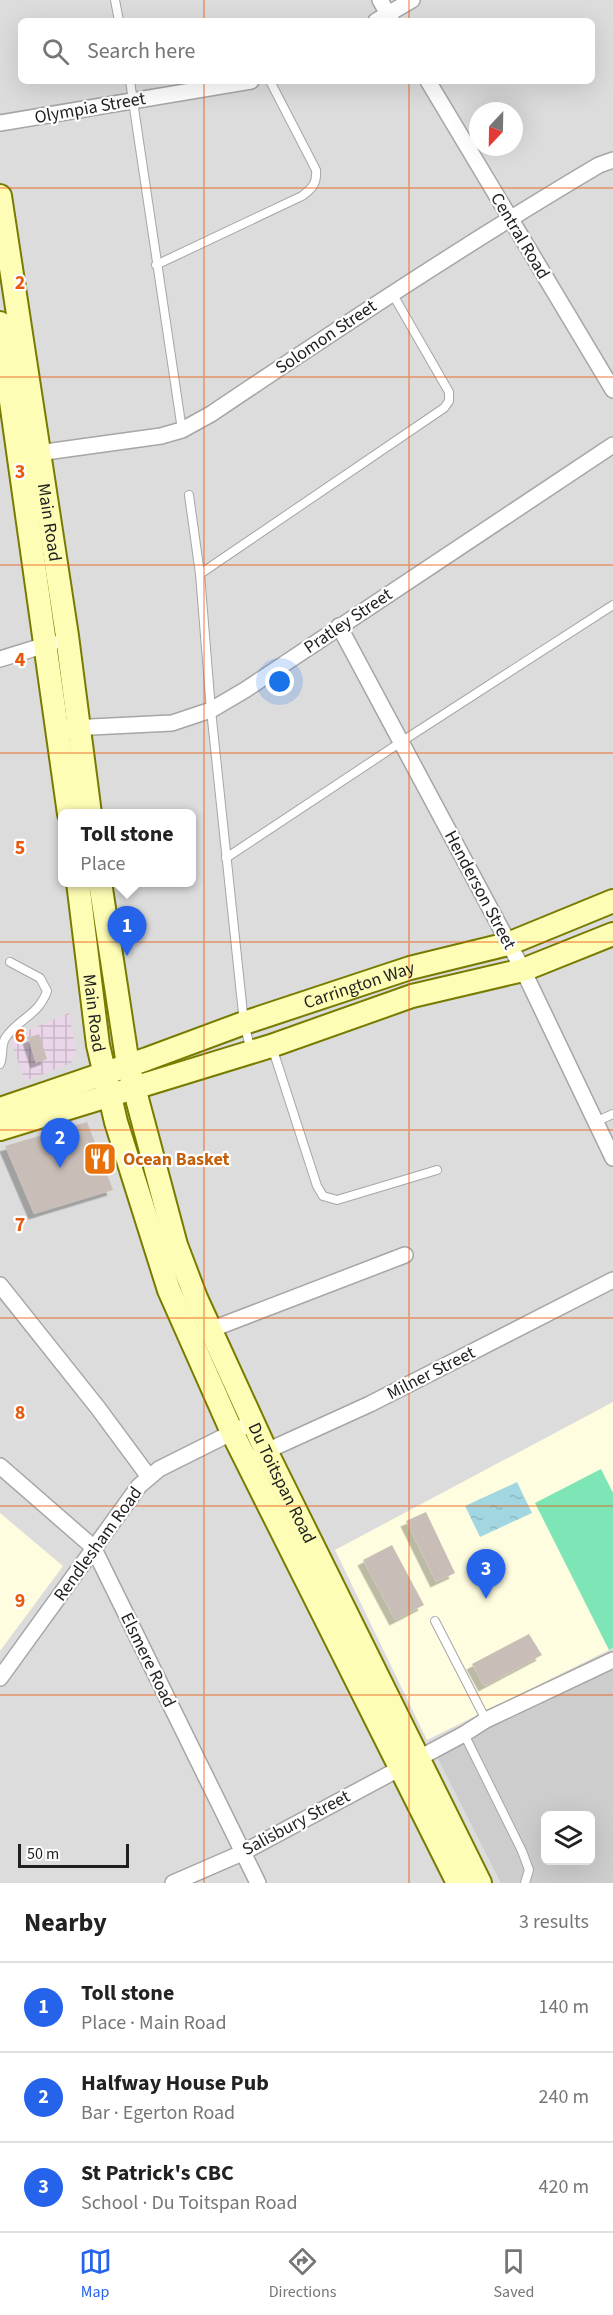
<!DOCTYPE html>
<meta charset="utf-8">
<style>
:root{--surface:#fff;--page:#f2f2f2;--text:#222;--muted:#767676;--line:#e0e0e0;--accent:#2563eb}
body{margin:0;font-family:"Source Sans 3",sans-serif;background:var(--page);color:var(--text)}
.controls{position:absolute;right:18px;bottom:18px;display:grid;overflow:hidden;border-radius:9px;box-shadow:0 6px 24px #0002}
.controls button{width:54px;height:54px;display:grid;place-items:center;padding:0;border:0;border-bottom:2px solid var(--line);background:var(--surface);color:var(--text);font:30px sans-serif}
.compass{position:absolute;left:469px;top:102px;width:54px;height:54px;border-radius:50%;background:var(--surface);box-shadow:0 6px 24px #0002;rotate:202deg}
.scale{position:absolute;left:18px;bottom:15px;width:111px;box-sizing:border-box;padding-left:6px;border:3px solid #1f1f1f;border-top:0;font-size:16px;line-height:21px;white-space:nowrap;color:#1f1f1f;-webkit-text-stroke:4px #fff;paint-order:stroke}
.you{position:absolute;left:280px;top:682px;width:21px;height:21px;margin:-15px;border:4px solid #fff;border-radius:50%;background:#1a73e8;box-shadow:0 0 0 9px #1a73e833}
.badge{display:grid;place-items:center;width:39px;height:39px;border-radius:50%;background:var(--accent);color:#fff;font-size:20px;font-weight:700}
.pin{position:absolute;translate:-50% -50px;filter:drop-shadow(0 2px 3px #0008)}
.pin::after{content:'';position:absolute;top:32px;width:21px;height:18px;background:inherit;clip-path:polygon(0 0,100% 0,50% 100%)}
.popup{position:absolute;left:58px;top:809px;width:138px;height:78px;box-sizing:border-box;display:grid;place-content:center;border-radius:9px;background:var(--surface);filter:drop-shadow(0 2px 4px #0005);font-size:20px;white-space:nowrap;color:var(--muted)}
.popup b{font-size:22px;color:var(--text)}
.popup::after{content:'';position:absolute;left:50%;top:100%;margin-left:-12px;border:12px solid transparent;border-top-color:var(--surface)}
.list{margin:0;padding:0;list-style:none}
h2{display:flex;justify-content:space-between;align-items:center;height:78px;margin:0;padding:0 24px;font-size:26px}
h2 small{font-size:20px;font-weight:400;color:var(--muted)}
.list li{display:grid;grid-template-columns:39px 1fr auto;gap:18px;align-items:center;box-sizing:border-box;height:90px;padding:0 24px;border-top:2px solid var(--line)}
.list b{display:block;font-size:22px;white-space:nowrap}
.list p{margin:0;font-size:20px;white-space:nowrap;color:var(--muted)}
.list em{font-size:20px;font-style:normal;color:var(--muted)}
.icon{flex:none;width:33px;height:33px;fill:none;stroke:currentColor;stroke-width:2;stroke-linecap:round;stroke-linejoin:round}
.map{position:relative;flex:none;width:613px;height:1883px;overflow:hidden}
.search{position:absolute;background:var(--surface);box-shadow:0 6px 24px #0002;left:18px;right:18px;top:18px;height:66px;display:flex;align-items:center;gap:15px;box-sizing:border-box;padding:0 21px;border-radius:9px;color:var(--muted);font-size:22px}
.sheet{height:348px;background:var(--surface)}
nav{display:flex;justify-content:space-around;align-items:center;box-sizing:border-box;height:84px;border-top:2px solid var(--line);background:var(--surface);font-size:16px;color:var(--muted)}
nav a{display:grid;justify-items:center;gap:3px}
nav .on{color:var(--accent)}
.map>svg:first-child{display:block}
</style>
<div class="map">
<svg width="613" height="1883" viewBox="0 0 613 1883">
<defs>
<pattern id="industrial-grid" width="8" height="8" patternUnits="userSpaceOnUse" patternTransform="scale(1.5)"><rect width="8" height="8" fill="#ead6e8"/><path d="M0 4h8M4 0v8" fill="none" stroke="#c8b7c7"/></pattern>
<pattern id="water-ripples" width="26" height="14" patternUnits="userSpaceOnUse" patternTransform="scale(1.5)"><rect width="26" height="14" fill="#a2d7e1"/><path d="M2 4q2-2 4 0t4 0M15 11q2-2 4 0t4 0" fill="none" stroke="#8bb8c1"/></pattern>
<filter id="shadow"><feDropShadow dx="-5.5" dy="5.5" stdDeviation="0" flood-color="#0004"/></filter>
</defs>
<rect width="100%" height="100%" fill="#f1ece5"/>
<!-- residential -->
<path fill="#dddcdc" fill-rule="evenodd" d="M0 0H613V1883H0ZM21 21H592V81H21ZM478 111H514V147H478ZM63 814H192V882H63ZM546 1816H590V1860H546Z"/>
<!-- industrial -->
<path fill="url(#industrial-grid)" d="M69 1013 76 1052 71 1063 25 1081 10 1038Z"/>
<!-- education -->
<g fill="#fffddf">
<path d="M613 1402V1648L427 1740 335 1550Z"/>
<path d="M0 1513 63 1566 0 1651Z"/>
</g>
<!-- religious -->
<path fill="#cdcdcd" fill-rule="evenodd" d="M613 1667V1883H501L433 1749ZM546 1816H590V1860H546Z"/>
<!-- pitch -->
<path fill="#7de5b6" d="M601 1469 613 1493V1648L609 1650 535 1503Z"/>
<!-- water -->
<path fill="url(#water-ripples)" d="M517 1482 532 1513 480 1537 465 1506Z"/>
<!-- building -->
<g fill="#c9beb7" filter="url(#shadow)">
<path d="M39 1034 47 1059 36 1063 28 1038Z"/>
<path d="M87 1122 113 1190 34 1214 5 1146Z"/>
<path d="M426 1512 455 1573 436 1582 406 1521Z"/>
<path d="M392 1545 424 1605 395 1620 363 1560Z"/>
<path d="M529 1634 542 1655 484 1686 472 1664Z"/>
</g>
<g fill="none" stroke-linecap="round" stroke-linejoin="round">
<defs>
<g id="lane">
<path d="M115 0 119 21"/>
<path d="M130 81 182 430"/>
<path d="M156 265 302 196C313 188 317 183 316 170L270 81"/>
<path d="M189 495 200 574 211 710 244 1023 251 1051"/>
<path d="M200 574 444 408 449 401V392L392 293"/>
<path d="M226 858 401 742 613 605"/>
<path d="M272 1047 317 1186 323 1196 337 1200 437 1170"/>
<path d="M0 1064C4 1055 0 1045 6 1037 18 1019 39 1015 47 991L40 978 10 962"/>
<path d="M595 1122 613 1114"/>
<path d="M435 1621 486 1720"/>
<path d="M464 1734 522 1851 529 1870 525 1883"/>
</g>
<g id="street">
<path d="M380 0 392 21"/>
<path d="M376 21 412 0"/>
<path d="M428 81 613 390"/>
<path d="M0 123 251 81"/>
<path d="M31 454 161 436 182 430 211 414C339 328 467 243 599 165L613 160"/>
<path d="M339 626 523 970 613 1158"/>
<path d="M0 659 52 643"/>
<path d="M71 728 172 723 211 710 245 690 613 445"/>
<path d="M0 1285 98 1408 149 1477"/>
<path d="M202 1333 405 1255"/>
<path d="M260 1454 370 1404 613 1280"/>
<path d="M0 1466 93 1547 258 1883"/>
<path d="M0 1678 139 1486 159 1469 253 1422"/>
<path d="M173 1883 242 1853 464 1734 486 1720 613 1660"/>
</g>
<g id="secondary">
<path id="s1" d="M0 196 67 636 90 814"/>
<path d="M0 323 69 814"/>
<path id="s2" d="M78 882 98 1045 116 1122 169 1290 232 1432 458 1883"/>
<path id="s3" d="M100 882 128 1065 176 1245 196 1298 266 1451 480 1883"/>
<path id="s4" d="M0 1109 147 1059 244 1023 410 968 508 944 613 901"/>
<path d="M0 1129 271 1046 412 996 523 970 613 934"/>
</g>
</defs>
<!-- lane casing -->
<use href="#lane" stroke="#a6a6a6" stroke-width="10"/>
<!-- street casing -->
<use href="#street" stroke="#a6a6a6" stroke-width="18"/>
<!-- secondary casing -->
<use href="#secondary" stroke="#777c00" stroke-width="26"/>
<!-- lane -->
<use href="#lane" stroke="#fff" stroke-width="8"/>
<!-- street -->
<use href="#street" stroke="#fff" stroke-width="15"/>
<!-- secondary -->
<use href="#secondary" stroke="#fefdb5" stroke-width="22"/>
</g>
<!-- grid -->
<path fill="none" stroke="#e8590c" stroke-width="1.5" stroke-opacity="0.55" d="M204 0V21M409 0V21M204 81V1883M409 81V1883M0 188H613M0 377H613M0 565H613M0 753H613M0 942H613M0 1130H613M0 1318H613M0 1506H613M0 1695H613"/>
<!-- icons -->
<defs>
<symbol id="restaurant-square" viewBox="-11 -11 22 22"><rect x="-9" y="-9" width="18" height="18" rx="4" fill="#e8710a" stroke="#fff"/><path d="M-5-6h1v4h1v-4h1v4h1v-4h1v5L-1.5 .5V6h-2V.5L-5-1ZM5-6V6H3V1.5H1.5Q1.5-4 5-6Z" fill="#fff"/></symbol>
</defs>
<g fill-rule="evenodd">
<use href="#restaurant-square" x="81" y="1140" width="38" height="38"/>
</g>
<g text-anchor="middle" dominant-baseline="central" stroke-width="4.5" stroke-linejoin="round" paint-order="stroke">
<!-- street labels -->
<g font-size="18" fill="#1f1f1f" stroke="#fff">
<text transform="translate(90 108) rotate(-10)">Olympia Street</text>
<text transform="translate(520 236) rotate(59)">Central Road</text>
<text transform="translate(326 337) rotate(-34)">Solomon Street</text>
<text stroke="none"><textPath href="#s1" startOffset="330">Main Road</textPath></text>
<text transform="translate(348 621) rotate(-34)">Pratley Street</text>
<text transform="translate(480 890) rotate(62)">Henderson Street</text>
<text stroke="none"><textPath href="#s4" startOffset="380">Carrington Way</textPath></text>
<text stroke="none"><textPath href="#s2" startOffset="132">Main Road</textPath></text>
<text transform="translate(431 1373) rotate(-27)">Milner Street</text>
<text stroke="none"><textPath href="#s3" startOffset="632">Du Toitspan Road</textPath></text>
<text transform="translate(98 1544) rotate(-54)">Rendlesham Road</text>
<text transform="translate(148 1660) rotate(64)">Elsmere Road</text>
<text transform="translate(296 1823) rotate(-28)">Salisbury Street</text>
</g>
<!-- food labels -->
<g font-size="18" font-weight="bold" fill="#c56008" stroke="#fff" text-anchor="start">
<text x="123" y="1159">Ocean Basket</text>
</g>
</g>
<g font-size="20" text-anchor="middle" font-weight="bold" fill="#e8590c" stroke="#fff" stroke-width="4.5" stroke-linejoin="round" paint-order="stroke">
<text x="20" y="289">2</text>
<text x="20" y="478">3</text>
<text x="20" y="666">4</text>
<text x="20" y="854">5</text>
<text x="20" y="1042">6</text>
<text x="20" y="1231">7</text>
<text x="20" y="1419">8</text>
<text x="20" y="1607">9</text>
</g>
</svg>
<div class="controls">
<button><svg class="icon" aria-label="layers" viewBox="0 0 24 24"><path d="M12 4l9 5-9 5-9-5zM3 14l9 5 9-5"/></svg></button>
</div>
<svg class="compass" viewBox="-18 -18 36 36"><path d="M0-13l5 13h-10z" fill="#e53935"/><path d="M0 13l5-13h-10z" fill="#767676"/></svg>
<div class="scale">50 m</div>
<div class="you"></div>
<div class="pin badge" style="left:127px;top:956px">1</div>
<div class="popup"><b>Toll stone</b>Place</div>
<div class="pin badge" style="left:60px;top:1168px">2</div>
<div class="pin badge" style="left:486px;top:1599px">3</div>
<div class="search"><svg class="icon" aria-label="search" viewBox="0 0 24 24"><circle cx="10" cy="10" r="6"/><path d="M15 15l6 6"/></svg>Search here</div>
</div>
<section class="sheet">
<h2>Nearby<small>3 results</small></h2>
<ul class="list">
<li><span class="badge">1</span><div><b>Toll stone</b><p>Place · Main Road</p></div><em>140 m</em></li>
<li><span class="badge">2</span><div><b>Halfway House Pub</b><p>Bar · Egerton Road</p></div><em>240 m</em></li>
<li><span class="badge">3</span><div><b>St Patrick's CBC</b><p>School · Du Toitspan Road</p></div><em>420 m</em></li>
</ul>
</section>
<nav>
<a class="on"><svg class="icon" aria-label="map" viewBox="0 0 24 24"><path d="M3 6l6-2 6 2 6-2v14l-6 2-6-2-6 2zM9 4v14M15 6v14"/></svg>Map</a>
<a><svg class="icon" aria-label="directions" viewBox="0 0 24 24"><path d="M12 3l9 9-9 9-9-9zM9 14v-3h6M13 9l2 2-2 2"/></svg>Directions</a>
<a><svg class="icon" aria-label="saved" viewBox="0 0 24 24"><path d="M7 4h10v16l-5-4-5 4z"/></svg>Saved</a>
</nav>
